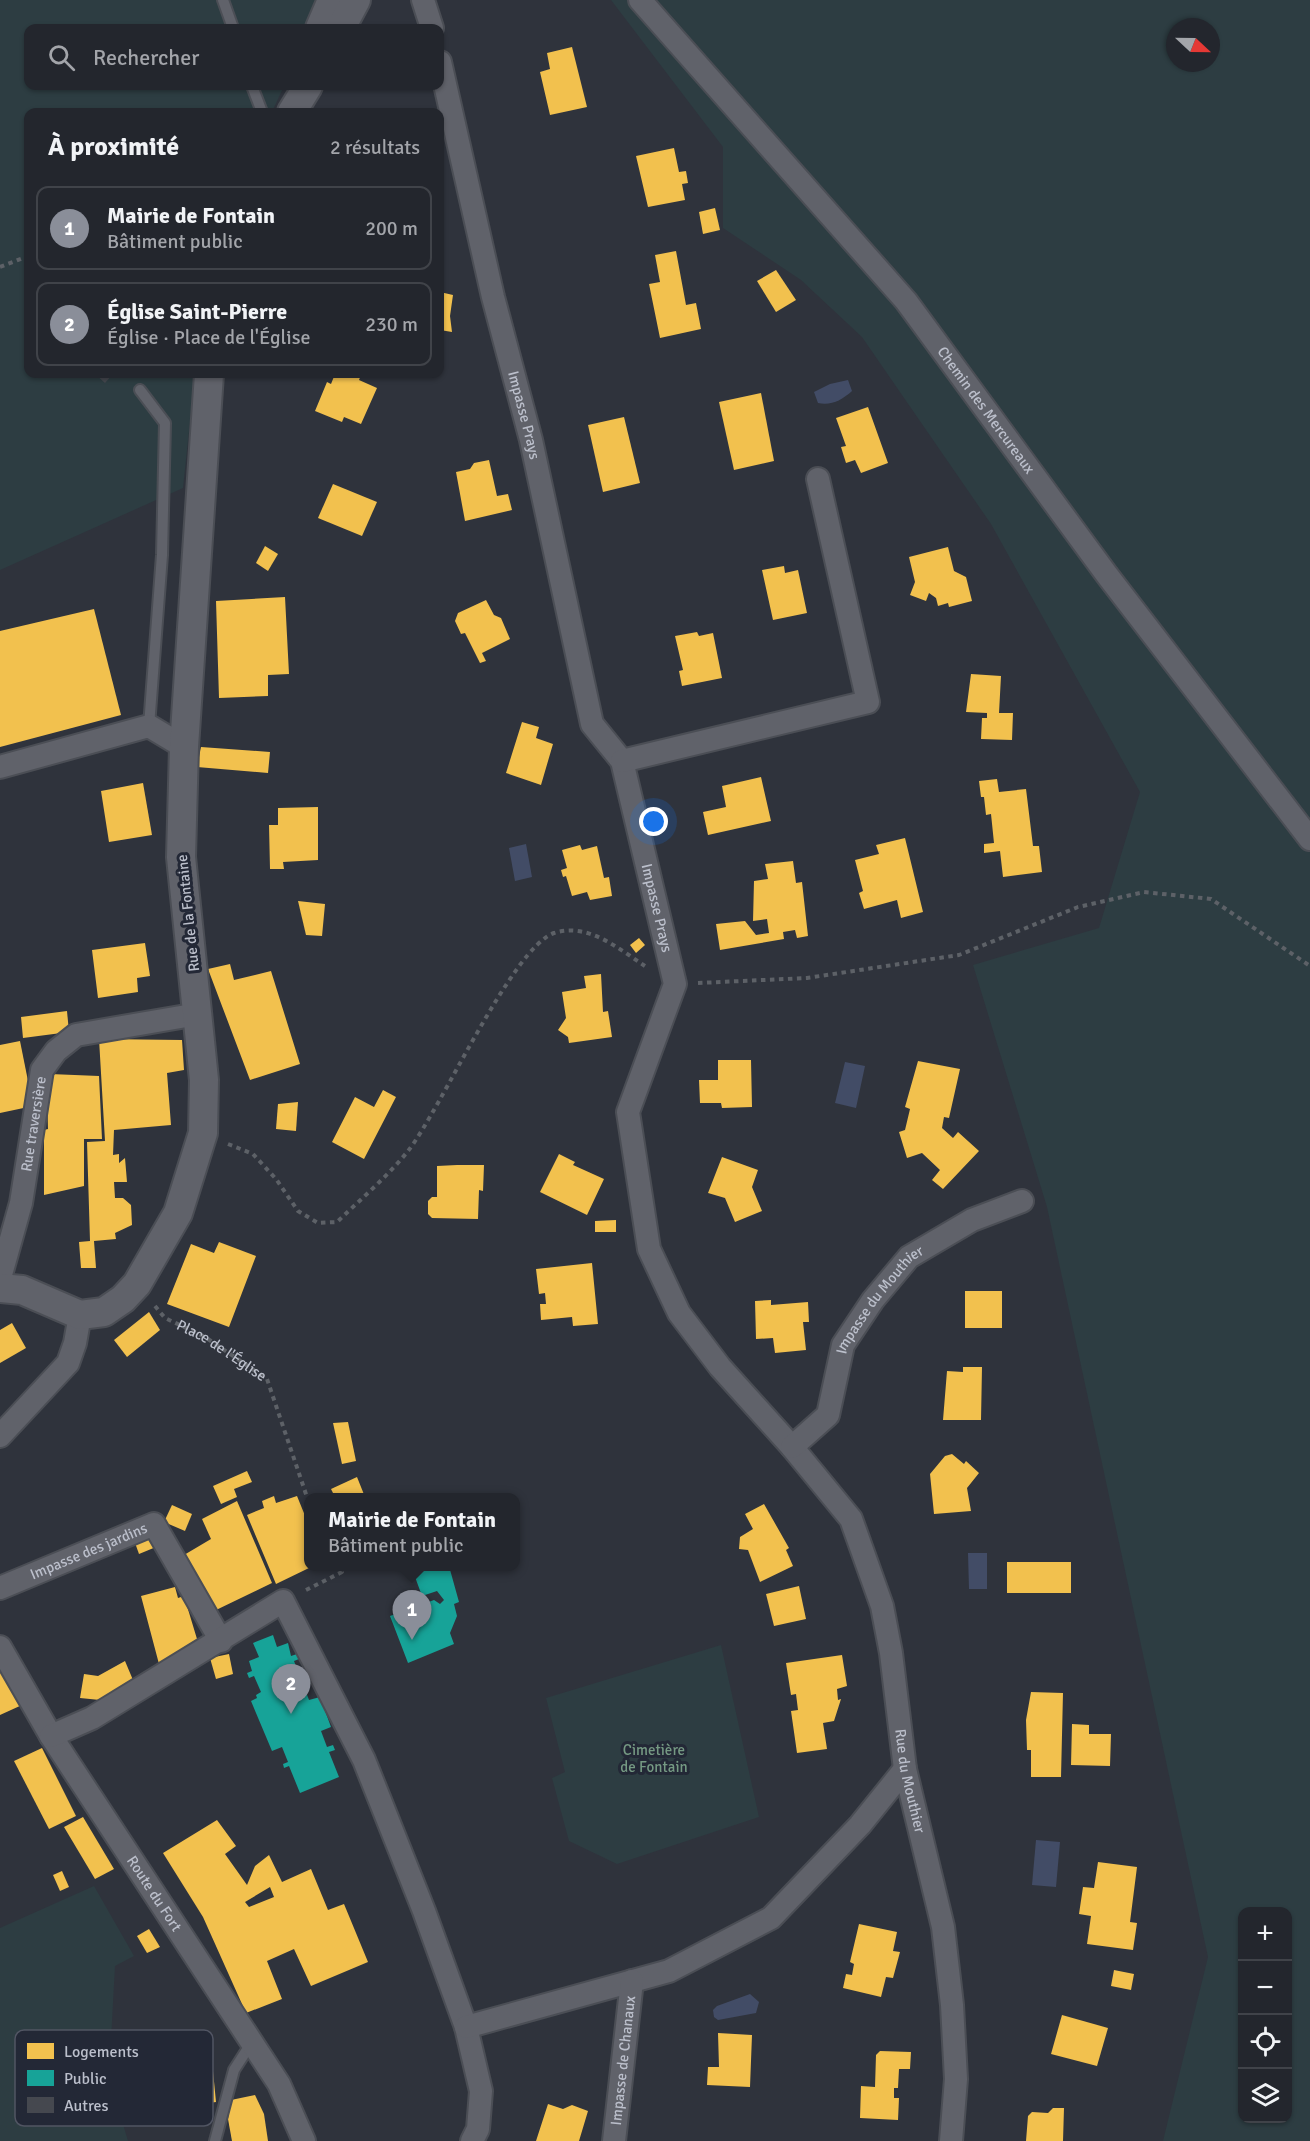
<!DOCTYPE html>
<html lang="fr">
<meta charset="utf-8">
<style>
:root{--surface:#23262d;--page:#2b2e35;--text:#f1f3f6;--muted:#a3a5aa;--line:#404349;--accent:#8a8e99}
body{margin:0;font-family:Signika,sans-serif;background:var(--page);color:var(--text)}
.controls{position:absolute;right:18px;bottom:18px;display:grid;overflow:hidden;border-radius:12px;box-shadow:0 2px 4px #0004}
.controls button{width:54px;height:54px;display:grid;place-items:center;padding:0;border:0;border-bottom:2px solid var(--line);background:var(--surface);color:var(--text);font:30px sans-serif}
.compass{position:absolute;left:1166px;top:18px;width:54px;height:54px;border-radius:50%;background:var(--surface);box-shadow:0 2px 4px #0004;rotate:112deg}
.you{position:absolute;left:654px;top:822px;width:21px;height:21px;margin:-15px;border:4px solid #fff;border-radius:50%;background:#1a73e8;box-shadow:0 0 0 9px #1a73e833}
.badge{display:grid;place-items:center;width:39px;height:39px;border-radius:50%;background:var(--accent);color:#fff;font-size:20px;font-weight:700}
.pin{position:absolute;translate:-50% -50px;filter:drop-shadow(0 2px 3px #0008)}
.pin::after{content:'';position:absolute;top:32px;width:21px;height:18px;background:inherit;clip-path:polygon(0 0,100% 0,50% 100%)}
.popup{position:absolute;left:304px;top:1493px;width:216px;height:78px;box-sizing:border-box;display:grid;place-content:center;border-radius:12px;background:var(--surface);filter:drop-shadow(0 2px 4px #0005);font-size:20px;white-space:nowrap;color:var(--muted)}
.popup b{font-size:22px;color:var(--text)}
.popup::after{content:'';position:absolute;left:50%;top:100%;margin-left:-12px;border:12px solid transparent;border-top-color:var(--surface)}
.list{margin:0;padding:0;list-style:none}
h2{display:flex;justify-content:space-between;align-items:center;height:78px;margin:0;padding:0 24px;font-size:26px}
h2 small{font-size:20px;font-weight:400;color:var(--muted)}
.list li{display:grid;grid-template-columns:39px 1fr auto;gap:18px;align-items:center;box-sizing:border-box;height:84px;margin:0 12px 12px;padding:0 12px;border:2px solid var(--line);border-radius:12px}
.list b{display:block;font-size:22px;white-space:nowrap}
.list p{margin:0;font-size:20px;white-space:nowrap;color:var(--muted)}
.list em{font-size:20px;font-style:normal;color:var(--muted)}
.icon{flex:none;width:33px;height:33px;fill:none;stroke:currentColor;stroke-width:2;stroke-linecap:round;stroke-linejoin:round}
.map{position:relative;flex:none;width:1310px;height:2141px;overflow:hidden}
.search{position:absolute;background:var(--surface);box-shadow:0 2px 4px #0004;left:24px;top:24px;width:420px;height:66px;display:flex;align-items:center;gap:15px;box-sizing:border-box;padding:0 21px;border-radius:12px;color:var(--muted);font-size:22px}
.panel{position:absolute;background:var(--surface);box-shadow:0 2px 4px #0004;left:24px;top:108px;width:420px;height:270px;border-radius:12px}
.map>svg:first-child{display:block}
</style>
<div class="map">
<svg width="1310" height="2141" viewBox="0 0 1310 2141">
<rect width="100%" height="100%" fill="#2f333c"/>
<!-- green -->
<g fill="#2d3d42" fill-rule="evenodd">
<path d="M0 0H321L310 28H28V86H284L272 112H28V374H195L183 488 0 570Z"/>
<path d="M611 0H1310V2141H1163L1208 1957 1047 1207 973 965 1099 928 1140 792 991 524 862 337 801 280 723 228V147ZM1175 27H1211V63H1175ZM1242 1912H1288V2118H1242Z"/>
<path d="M721 1645 759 1817 617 1864 569 1841 552 1778 565 1772 546 1698Z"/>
<path d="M94 1886 134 1956 115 1966 109 2077 128 2141H0V1928Z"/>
</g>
<!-- water -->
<g fill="#424c66">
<path d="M848 380 852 391C842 400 831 406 818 403L814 392 830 384Z"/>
<path d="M526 844 532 877 515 881 509 848Z"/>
<path d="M845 1062 865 1066 856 1108 835 1103Z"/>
<path d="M968 1553H987V1589H969Z"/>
<path d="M1036 1840 1060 1842 1056 1887 1032 1885Z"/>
<path d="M750 1994 759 2002 756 2013 718 2020 714 2017 713 2010 717 2006Z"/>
</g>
<!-- homes -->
<g fill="#f2c14e" fill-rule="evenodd">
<path d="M572 47 587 107 550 115 540 72 550 69 547 53Z"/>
<path d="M674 148 679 172 686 171 688 183 682 184 685 200 648 207 636 156Z"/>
<path d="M715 208 720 230 703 234 699 212Z"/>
<path d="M676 251 686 305 696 303 701 329 660 338 649 284 660 282 655 255Z"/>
<path d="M776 270 796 300 776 312 757 281Z"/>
<path d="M440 292 453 295 450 316 452 332 440 330Z"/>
<path d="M335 374H357L361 375 359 380 377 388 361 424 344 417 342 422 315 411 327 382 331 384Z"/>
<path d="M761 393 774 461 734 470 719 402Z"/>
<path d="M868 407 888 463 861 473 855 460 846 463 841 447 846 446 836 418Z"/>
<path d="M624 417 640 483 603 492 588 425Z"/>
<path d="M489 460 497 496 508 494 512 510 465 521 456 472 470 469 474 463Z"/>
<path d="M333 484 377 502 362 536 318 518Z"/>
<path d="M265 546 278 554 268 571 256 563Z"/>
<path d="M948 547 954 571 966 577 972 601 949 607 948 603 938 606 936 598 929 593 926 601 910 595 915 582 909 557Z"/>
<path d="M784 566 785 573 798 570 807 613 773 620 762 570Z"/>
<path d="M285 597 289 674 268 675V696L219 698 216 601Z"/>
<path d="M486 600 494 615 501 618 510 639 482 653 486 661 480 663 465 633 461 634 455 621 458 613Z"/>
<path d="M94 609 121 715 0 747V631Z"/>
<path d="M697 632 699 636 713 633 722 678 682 686 679 671 683 670 675 636Z"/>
<path d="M971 674 1001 676 999 713H1013L1012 740 981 739 982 718H987V713L966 712Z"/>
<path d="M522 722 539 727 536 738 553 744 541 785 506 773Z"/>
<path d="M201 747 270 752 268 773 197 767Z"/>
<path d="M761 777 771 821 708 835 703 812 726 807 722 786Z"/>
<path d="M997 779 999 792 1026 789 1033 846H1039L1042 872 1003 877 1000 851 984 853V844L994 843 991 814 986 815 984 797H981L979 781Z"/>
<path d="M143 783 152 835 109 842 101 791Z"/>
<path d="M318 807V860L283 862 284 869H270L269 825H278V808Z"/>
<path d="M905 838 923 912 901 918 897 900 864 909 859 893 863 891 855 860 879 854 876 845Z"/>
<path d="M580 845 582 850 597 846 604 878 609 877 612 896 590 900 587 892 572 896 566 876 563 877 561 870 567 868 562 850Z"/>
<path d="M793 861 796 883 802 882 808 936 797 938 795 930 783 932 784 939 720 950 716 924 745 921 756 935 769 933 767 919 753 921 754 881 768 879 765 864Z"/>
<path d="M298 901 325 904 322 936 306 935Z"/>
<path d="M639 938 645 945 636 953 630 945Z"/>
<path d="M145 943 150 976 137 978 138 992 98 998 92 950Z"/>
<path d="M230 964 234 980 271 971 300 1064 250 1080 208 969Z"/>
<path d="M601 974 603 1012 608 1011 612 1037 569 1043 568 1037 558 1030 566 1018 562 992 586 988 584 976Z"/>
<path d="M67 1011 69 1032 23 1038 21 1017Z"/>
<path d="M99 1039 182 1040 184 1070 167 1073 171 1125 114 1130 113 1155 119 1154V1163L125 1158 127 1182H114L115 1198H123L131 1205 132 1225 115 1233 116 1239 94 1241 96 1268H81L79 1242 90 1241 87 1142 105 1141Z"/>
<path d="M20 1041 33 1106 0 1113V1045Z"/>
<path d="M718 1060H751L752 1107 722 1108 721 1103H700L699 1080H718Z"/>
<path d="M918 1061 960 1069 949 1118 944 1117 942 1128 953 1138 958 1132 979 1151 943 1189 932 1180 940 1170 922 1153 907 1158 899 1132 905 1130 910 1109 905 1107Z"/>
<path d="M50 1074 99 1076 102 1139H84V1186L44 1195V1130L48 1129 47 1090Z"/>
<path d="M383 1090 396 1097 364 1159 332 1142 355 1097 374 1107Z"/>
<path d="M298 1102 296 1131 276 1129 278 1104Z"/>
<path d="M559 1154 575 1162 573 1165 604 1179 587 1215 540 1192Z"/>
<path d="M722 1157 758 1170 752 1187 762 1211 735 1222 725 1198 708 1193Z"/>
<path d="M457 1165H484L483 1191 479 1190 478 1219 432 1218 428 1214V1201L432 1197H437V1166Z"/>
<path d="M616 1220V1232H595V1221Z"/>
<path d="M219 1242 256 1256 229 1327 167 1304 191 1244 214 1253Z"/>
<path d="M592 1263 598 1324 573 1326 572 1317 541 1320 540 1304H546L545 1293 539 1294 536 1269Z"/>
<rect x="965" y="1291" width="37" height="37"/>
<path d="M771 1300V1305L808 1302 809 1322H803L806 1350 775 1353 773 1338 756 1339 755 1301Z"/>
<path d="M149 1312 160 1330 127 1357 114 1340Z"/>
<path d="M12 1323 26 1348 0 1363V1330Z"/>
<path d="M963 1367H982L981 1420H943L947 1371 963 1372Z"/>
<path d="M348 1422 356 1461 342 1464 333 1423Z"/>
<path d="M952 1454 964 1464 966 1461 979 1473 967 1488 971 1511 934 1514 930 1474 945 1456Z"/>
<path d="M247 1471 252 1482 234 1489 237 1497 221 1504 213 1486Z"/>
<path d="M357 1477 365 1497H335L331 1489Z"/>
<path d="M274 1496 276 1503 297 1496 308 1523 309 1568 276 1584 247 1515 264 1508 262 1501Z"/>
<path d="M237 1501 272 1583 214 1611 184 1555 211 1539 202 1519Z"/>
<path d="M764 1504 789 1548 786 1550 793 1566 760 1582 748 1550 739 1549 740 1537 753 1529 745 1514Z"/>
<path d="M172 1505 192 1514 185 1531 164 1522Z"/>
<path d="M149 1532 156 1547 139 1554 134 1540Z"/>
<rect x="1007" y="1562" width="64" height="31"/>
<path d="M799 1586 806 1619 774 1626 766 1594Z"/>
<path d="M175 1587 178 1598 184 1596 197 1639 159 1664 141 1596Z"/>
<path d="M229 1654 233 1674 216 1679 210 1658Z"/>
<path d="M842 1655 847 1686 837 1689 838 1700 841 1699 834 1721 823 1723 827 1749 797 1753 791 1711 798 1710 796 1694 791 1695 786 1663Z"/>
<path d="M0 1658 22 1705 0 1715Z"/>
<path d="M125 1661 133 1680 100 1700 80 1698 84 1674 98 1676Z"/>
<path d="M1031 1692 1063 1693 1061 1777H1031V1750H1027L1026 1720Z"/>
<path d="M1072 1724 1089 1725V1734H1111L1110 1766 1071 1765Z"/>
<path d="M42 1748 76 1816 49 1829 14 1761Z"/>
<path d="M83 1817 114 1869 95 1879 64 1827Z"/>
<path d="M217 1820 236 1846 225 1854 247 1885 255 1866 269 1855 282 1882 311 1869 328 1910 344 1904 368 1962 311 1986 294 1949 267 1961 282 1999 246 2013 203 1917 163 1853ZM270 1887 274 1897 249 1907 245 1902Z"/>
<path d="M1098 1862 1137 1867 1130 1922 1137 1923 1133 1950 1087 1944 1091 1916 1079 1914 1083 1887 1094 1888Z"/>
<path d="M62 1871 69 1887 60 1891 53 1875Z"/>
<path d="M859 1924 897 1932 893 1951 900 1952 893 1978 886 1977 881 1997 843 1988 846 1974 852 1975 854 1964 850 1962Z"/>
<path d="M149 1929 160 1947 147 1953 137 1936Z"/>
<path d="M1114 1970 1134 1974 1131 1990 1111 1986Z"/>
<path d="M1062 2015 1108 2028 1097 2066 1051 2054Z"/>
<path d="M718 2033 752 2035 750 2087 707 2085 708 2067H719Z"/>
<path d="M184 2040 187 2064 212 2061 216 2102 150 2111 151 2116 145 2117 137 2045Z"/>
<path d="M880 2051 911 2052 910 2069H899L898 2088H894V2098H899L898 2120 860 2118 861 2086 875 2087 876 2055Z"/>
<path d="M255 2095 264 2114 268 2141H232L228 2119 231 2100Z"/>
<path d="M548 2104 563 2109 572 2105 588 2111 579 2141H536Z"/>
<path d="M1053 2108H1064L1063 2141H1026L1028 2116 1032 2112 1048 2113Z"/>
</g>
<!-- public -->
<g fill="#17a398">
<path d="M411 1566H449L459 1602 454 1604 457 1616 450 1633 454 1644 408 1663 390 1616 434 1600 440 1604 444 1600 437 1591 422 1596Z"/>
<path d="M273 1635 277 1647 288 1643 291 1656 297 1654 299 1659 294 1661 300 1677 305 1676 307 1681 303 1684 309 1700 320 1697 331 1727 321 1731 327 1747 333 1745 335 1750 329 1752 339 1777 300 1793 289 1766 284 1768 283 1764 288 1762 282 1747 272 1751 251 1701 257 1698 256 1695 261 1692 254 1676 249 1678 247 1673 252 1671 249 1661 259 1657 253 1643Z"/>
</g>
<!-- building -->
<path fill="#45484f" d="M95 374H113L105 383Z"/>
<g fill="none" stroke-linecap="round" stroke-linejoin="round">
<defs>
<g id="service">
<path d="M223 0 233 28"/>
<path d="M252 86 262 112"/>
<path d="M140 390 165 423 162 555 149 726"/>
<path d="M215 2141 234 2070 252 2042"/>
</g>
<g id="minor">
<path d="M423 0 432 28"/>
<path id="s2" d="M640 0 906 301 1107 575 1310 839"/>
<path id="s3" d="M440 62 493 297 531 440 592 724 622 761 675 984 628 1112 649 1249 679 1313 720 1367 792 1447 851 1519 882 1606 891 1653 905 1769 943 1927 952 2005 956 2079 951 2141"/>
<path d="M622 761 868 702 818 479"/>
<path d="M0 767 149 726 184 747"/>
<path id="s4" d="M0 1278 21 1203 42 1070 56 1051 76 1035 198 1014"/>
<path d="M0 1436 68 1363 75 1343 80 1315"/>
<path id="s5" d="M792 1447 828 1415 843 1345 873 1300 909 1257 972 1220 1022 1201"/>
<path id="s6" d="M0 1588 154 1524 221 1641"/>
<path id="s7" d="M0 1647 51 1736 279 2084 304 2141"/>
<path d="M51 1736 92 1718 283 1601 364 1760 424 1911 466 2027 481 2091 478 2129 472 2141"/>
<path d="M466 2027 669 1971 771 1918 860 1825 905 1769"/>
<path id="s8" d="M614 2141 632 1981"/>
</g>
<g id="tertiary">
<path d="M320 28 332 0"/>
<path d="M341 28 356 0"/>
<path d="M292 112 308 86"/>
<path d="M0 1288 22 1290 80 1315 104 1312 123 1299 137 1284 178 1213 203 1133 204 1080 181 857 184 747 209 374"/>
</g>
</defs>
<!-- service casing -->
<use href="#service" stroke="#4b4e55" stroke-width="14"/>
<!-- minor casing -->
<use href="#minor" stroke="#4b4e55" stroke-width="26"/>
<!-- tertiary casing -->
<use href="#tertiary" stroke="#4b4e55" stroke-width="32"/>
<!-- path -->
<g stroke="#5d6167" stroke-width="4" stroke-dasharray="4.5 4.5" stroke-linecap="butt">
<path d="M0 267 28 256"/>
<path d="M698 983 807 978 959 955 1078 907 1144 892 1211 899 1310 966"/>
<path d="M228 1144 253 1154 276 1179 298 1211 318 1223 337 1222C361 1199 387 1177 408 1151 441 1109 512 948 554 933 588 922 619 949 645 966"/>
<path id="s1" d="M155 1306 165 1318 205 1337 267 1379 308 1500"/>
<path d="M306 1590 342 1572 340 1566"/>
</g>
<!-- service -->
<use href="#service" stroke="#60626a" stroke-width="10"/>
<!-- minor -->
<use href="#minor" stroke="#60626a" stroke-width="22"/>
<!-- tertiary -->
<use href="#tertiary" stroke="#60626a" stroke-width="28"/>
</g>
<g text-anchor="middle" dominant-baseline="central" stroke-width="6" stroke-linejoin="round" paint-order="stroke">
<!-- street labels -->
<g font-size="15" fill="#bbbfcb" stroke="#232836">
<text stroke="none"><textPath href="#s2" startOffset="537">Chemin des Mercureaux</textPath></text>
<text stroke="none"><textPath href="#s3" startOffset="363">Impasse Prays</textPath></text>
<text stroke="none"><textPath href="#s3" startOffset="878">Impasse Prays</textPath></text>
<text transform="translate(188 913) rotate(-96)">Rue de la Fontaine</text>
<text stroke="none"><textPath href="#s4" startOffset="158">Rue traversière</textPath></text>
<text stroke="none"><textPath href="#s5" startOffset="178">Impasse du Mouthier</textPath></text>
<text stroke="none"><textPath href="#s1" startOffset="81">Place de l'Église</textPath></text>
<text stroke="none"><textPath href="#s6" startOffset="96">Impasse des jardins</textPath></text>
<text stroke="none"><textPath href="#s3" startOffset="1840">Rue du Mouthier</textPath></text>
<text stroke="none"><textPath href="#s7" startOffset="291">Route du Fort</textPath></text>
<text stroke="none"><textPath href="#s8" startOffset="81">Impasse de Chanaux</textPath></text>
</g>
<!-- park labels -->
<g font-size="15" fill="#759983" stroke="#232836">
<text x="654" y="1750">Cimetière<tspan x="654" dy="17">de Fontain</tspan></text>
</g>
</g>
<!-- legend -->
<rect x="15" y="2030" width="198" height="96" rx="9" fill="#232836" stroke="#515563" stroke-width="1.5"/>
<rect x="27" y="2043" width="27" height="16" fill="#f2c14e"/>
<rect x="27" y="2070" width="27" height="16" fill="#17a398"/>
<rect x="27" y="2097" width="27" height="16" fill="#45484f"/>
<g font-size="16" fill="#bbbfcb">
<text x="64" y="2057">Logements</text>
<text x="64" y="2084">Public</text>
<text x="64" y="2111">Autres</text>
</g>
</svg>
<div class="controls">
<button>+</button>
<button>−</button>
<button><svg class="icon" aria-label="locate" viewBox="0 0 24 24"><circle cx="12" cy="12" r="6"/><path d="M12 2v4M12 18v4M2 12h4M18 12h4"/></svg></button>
<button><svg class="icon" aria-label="layers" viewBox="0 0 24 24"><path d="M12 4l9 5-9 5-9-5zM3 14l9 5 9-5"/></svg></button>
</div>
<svg class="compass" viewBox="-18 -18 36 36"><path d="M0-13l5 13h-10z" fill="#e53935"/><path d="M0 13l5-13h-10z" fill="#a3a5aa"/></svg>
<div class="you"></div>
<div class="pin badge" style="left:412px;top:1640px">1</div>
<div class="popup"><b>Mairie de Fontain</b>Bâtiment public</div>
<div class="pin badge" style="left:291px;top:1714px">2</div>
<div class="search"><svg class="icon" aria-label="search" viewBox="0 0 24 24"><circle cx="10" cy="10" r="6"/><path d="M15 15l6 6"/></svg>Rechercher</div>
<section class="panel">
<h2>À proximité<small>2 résultats</small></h2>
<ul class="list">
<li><span class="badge">1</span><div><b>Mairie de Fontain</b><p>Bâtiment public</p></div><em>200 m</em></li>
<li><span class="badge">2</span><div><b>Église Saint-Pierre</b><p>Église · Place de l'Église</p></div><em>230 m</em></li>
</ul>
</section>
</div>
